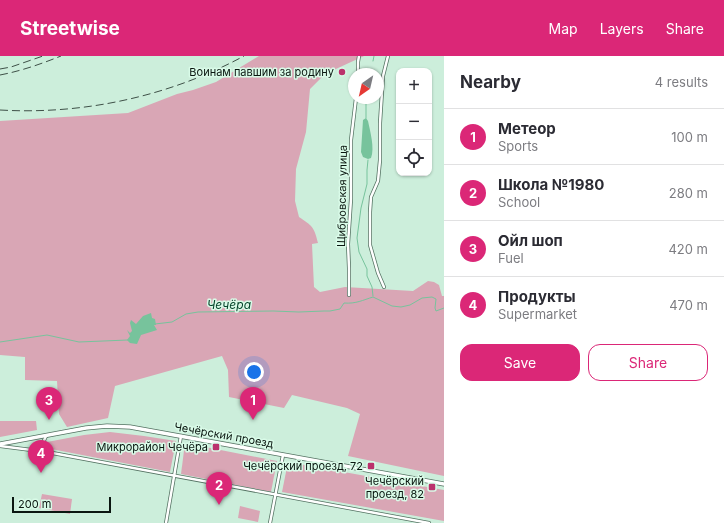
<!DOCTYPE html>
<meta charset="utf-8">
<style>
:root{--surface:#fff;--page:#f2f2f3;--text:#2b2b33;--muted:#7c7c81;--line:#e1e1e2;--accent:#db2777}
body{margin:0;font-family:Inter,sans-serif;background:var(--page);color:var(--text)}
.controls{position:absolute;right:12px;top:12px;display:grid;overflow:hidden;border-radius:8px;box-shadow:0 1px 3px #0004}
.controls button{width:36px;height:36px;display:grid;place-items:center;padding:0;border:0;border-bottom:1px solid var(--line);background:var(--surface);color:var(--text);font:20px sans-serif}
.compass{position:absolute;left:348px;top:12px;width:36px;height:36px;border-radius:50%;background:var(--surface);box-shadow:0 1px 3px #0004;rotate:214deg}
.scale{position:absolute;left:12px;bottom:10px;width:99px;box-sizing:border-box;padding-left:4px;border:2px solid #0a1610;border-top:0;font-size:11px;line-height:14px;white-space:nowrap;color:#0a1610;-webkit-text-stroke:3px #d9fbe8;paint-order:stroke}
.you{position:absolute;left:254px;top:316px;width:14px;height:14px;margin:-10px;border:3px solid #fff;border-radius:50%;background:#1a73e8;box-shadow:0 0 0 6px #1a73e833}
.badge{display:grid;place-items:center;width:26px;height:26px;border-radius:50%;background:var(--accent);color:#fff;font-size:13px;font-weight:700}
.pin{position:absolute;translate:-50% -33px;filter:drop-shadow(0 1px 2px #0008)}
.pin::after{content:'';position:absolute;top:21px;width:14px;height:12px;background:inherit;clip-path:polygon(0 0,100% 0,50% 100%)}
.list{margin:0;padding:0;list-style:none}
h2{display:flex;justify-content:space-between;align-items:center;height:52px;margin:0;padding:0 16px;font-size:17px}
h2 small{font-size:13px;font-weight:400;color:var(--muted)}
.list li{display:grid;grid-template-columns:26px 1fr auto;gap:12px;align-items:center;box-sizing:border-box;height:56px;padding:0 16px;border-top:1px solid var(--line)}
.list b{display:block;font-size:15px;white-space:nowrap}
.list p{margin:0;font-size:13px;white-space:nowrap;color:var(--muted)}
.list em{font-size:13px;font-style:normal;color:var(--muted)}
.actions{display:flex;gap:8px;padding:12px 16px}
.actions a{flex:1;padding:9px 0;border:1px solid var(--accent);border-radius:12px;text-align:center;font-size:14px;color:var(--accent)}
.actions .main{background:var(--accent);color:#fff}
.icon{flex:none;width:22px;height:22px;fill:none;stroke:currentColor;stroke-width:2;stroke-linecap:round;stroke-linejoin:round}
.map{position:relative;flex:none;width:444px;height:467px;overflow:hidden}
header{display:flex;align-items:center;gap:24px;box-sizing:border-box;height:56px;padding:0 20px;background:var(--accent);color:#fff}
header strong{font-size:19px}
nav{display:flex;gap:22px;margin-inline-start:auto;font-size:14px}
main{display:flex}
aside{flex:1;background:var(--surface)}
.map>svg:first-child{display:block}
</style>
<header>
<strong>Streetwise</strong>
<nav><a>Map</a><a>Layers</a><a>Share</a></nav>
</header>
<main>
<div class="map">
<svg width="444" height="467" viewBox="0 0 444 467">
<rect width="100%" height="100%" fill="#cceedb"/>
<!-- green -->
<g fill="#d9a6b5">
<path d="M259 0H364L325 18 310 33 306 76 296 113 295 145 299 161C312 170 314 170 318 187L312 188 314 231 320 236 345 231 413 235 428 225 434 226 439 229 442 240H444V420L348 400 360 358 347 352 292 339 284 352 229 341 228 314 222 300 115 330 108 362 67 371 59 358 57 325 25 324V301L0 299V65L128 57 177 38 193 34 216 26Z"/>
<path d="M0 365H36L37 374 0 381Z"/>
<path d="M110 376 144 380 176 385 170 416 46 392V388L47 386 84 379Z"/>
<path d="M185 387 277 405 271 436 181 418Z"/>
<path d="M288 406 444 434V465L282 436Z"/>
<path d="M42 438 72 443 70 458 39 452Z"/>
<path d="M240 450 260 455 258 466 238 462Z"/>
</g>
<!-- water -->
<g fill="#77c39c">
<path d="M366 62 368 65C370 75 375 92 371 102L368 103 363 101 361 96 363 64Z"/>
<path d="M151 257 152 262 155 263 156 269H154L157 274 141 279 137 288 130 287 127 284 130 280 127 274 130 277 132 275 130 267 131 264 136 268 143 260Z"/>
</g>
<g fill="none" stroke-linecap="round" stroke-linejoin="round">
<!-- stream -->
<g stroke="#77c39c" stroke-width="1">
<path d="M373 5 374 0"/>
<path d="M366 48V62"/>
<path d="M368 104 367 114V128L361 152 357 182 359 196 367 213V220L372 231 373 240"/>
<path d="M155 268 172 266 186 258 198 256 273 255 299 256 324 255H330L340 253 344 247C356 248 363 244 373 241L392 250 401 251 410 249 422 242 432 241 436 243 435 252 436 255 444 252"/>
<path d="M0 286 47 279 79 286 128 284"/>
</g>
<defs>
<g id="street">
<path d="M358 18V6L359 0"/>
<path d="M384 231 378 217 370 189V156L371 141 378 125 380 104V67L383 20 388 0"/>
<path d="M349 239V212L348 188 351 143V84L356 42"/>
<path d="M0 390 47 396 429 467"/>
<path d="M45 396 42 389 46 380"/>
<path d="M166 467 181 380"/>
<path d="M270 467 283 399"/>
</g>
<path id="secondary" d="M0 388 86 372 107 370 130 371 444 428"/>
</defs>
<!-- street casing -->
<use href="#street" stroke="#537161" stroke-width="4"/>
<!-- secondary casing -->
<use href="#secondary" stroke="#537161" stroke-width="5"/>
<!-- street -->
<use href="#street" stroke="#fff" stroke-width="2.5"/>
<!-- secondary -->
<use href="#secondary" stroke="#fff" stroke-width="3.5"/>
<!-- rail -->
<g stroke="#3e5047" stroke-width="1" stroke-dasharray="8 4" stroke-linecap="butt">
<path d="M0 13 11 11 43 0"/>
<path d="M0 19C21 15 41 8 61 0"/>
<path d="M0 54C84 59 170 40 244 0"/>
</g>
</g>
<!-- markers -->
<g fill="#bb316c" stroke="#d9fbe8" stroke-width="1.5">
<circle cx="342" cy="16" r="4"/>
<rect x="212" y="387" width="8" height="8" rx="2"/>
<rect x="367" y="406" width="8" height="8" rx="2"/>
<rect x="428" y="427" width="8" height="8" rx="2"/>
</g>
<g text-anchor="middle" dominant-baseline="central" stroke-width="3" stroke-linejoin="round" paint-order="stroke">
<!-- poi labels -->
<g font-size="11" fill="#0a1610" stroke="#d9fbe8" text-anchor="end">
<text x="334" y="16">Воинам павшим за родину</text>
<text x="208" y="391">Микрорайон Чечёра</text>
<text x="363" y="410">Чечёрский проезд, 72</text>
<text x="424" y="425">Чечёрский<tspan x="424" dy="13">проезд, 82</tspan></text>
</g>
<!-- street labels -->
<g font-size="11" fill="#0a1610" stroke="#d9fbe8">
<text transform="translate(342 140) rotate(-89)">Щибровская улица</text>
<text transform="translate(224 379) rotate(10)">Чечёрский проезд</text>
</g>
<!-- water labels -->
<g font-size="12" font-style="italic" fill="#003f27" stroke="#d9fbe8">
<text x="229" y="248">Чечёра</text>
</g>
</g>
</svg>
<div class="controls">
<button>+</button>
<button>−</button>
<button><svg class="icon" aria-label="locate" viewBox="0 0 24 24"><circle cx="12" cy="12" r="6"/><path d="M12 2v4M12 18v4M2 12h4M18 12h4"/></svg></button>
</div>
<svg class="compass" viewBox="-18 -18 36 36"><path d="M0-13l5 13h-10z" fill="#e53935"/><path d="M0 13l5-13h-10z" fill="#7c7c81"/></svg>
<div class="scale">200 m</div>
<div class="you"></div>
<div class="pin badge" style="left:253px;top:364px">1</div>
<div class="pin badge" style="left:219px;top:449px">2</div>
<div class="pin badge" style="left:49px;top:364px">3</div>
<div class="pin badge" style="left:41px;top:417px">4</div>
</div>
<aside>
<h2>Nearby<small>4 results</small></h2>
<ul class="list">
<li><span class="badge">1</span><div><b>Метеор</b><p>Sports</p></div><em>100 m</em></li>
<li><span class="badge">2</span><div><b>Школа №1980</b><p>School</p></div><em>280 m</em></li>
<li><span class="badge">3</span><div><b>Ойл шоп</b><p>Fuel</p></div><em>420 m</em></li>
<li><span class="badge">4</span><div><b>Продукты</b><p>Supermarket</p></div><em>470 m</em></li>
</ul>
<div class="actions"><a class="main">Save</a><a>Share</a></div>
</aside>
</main>
